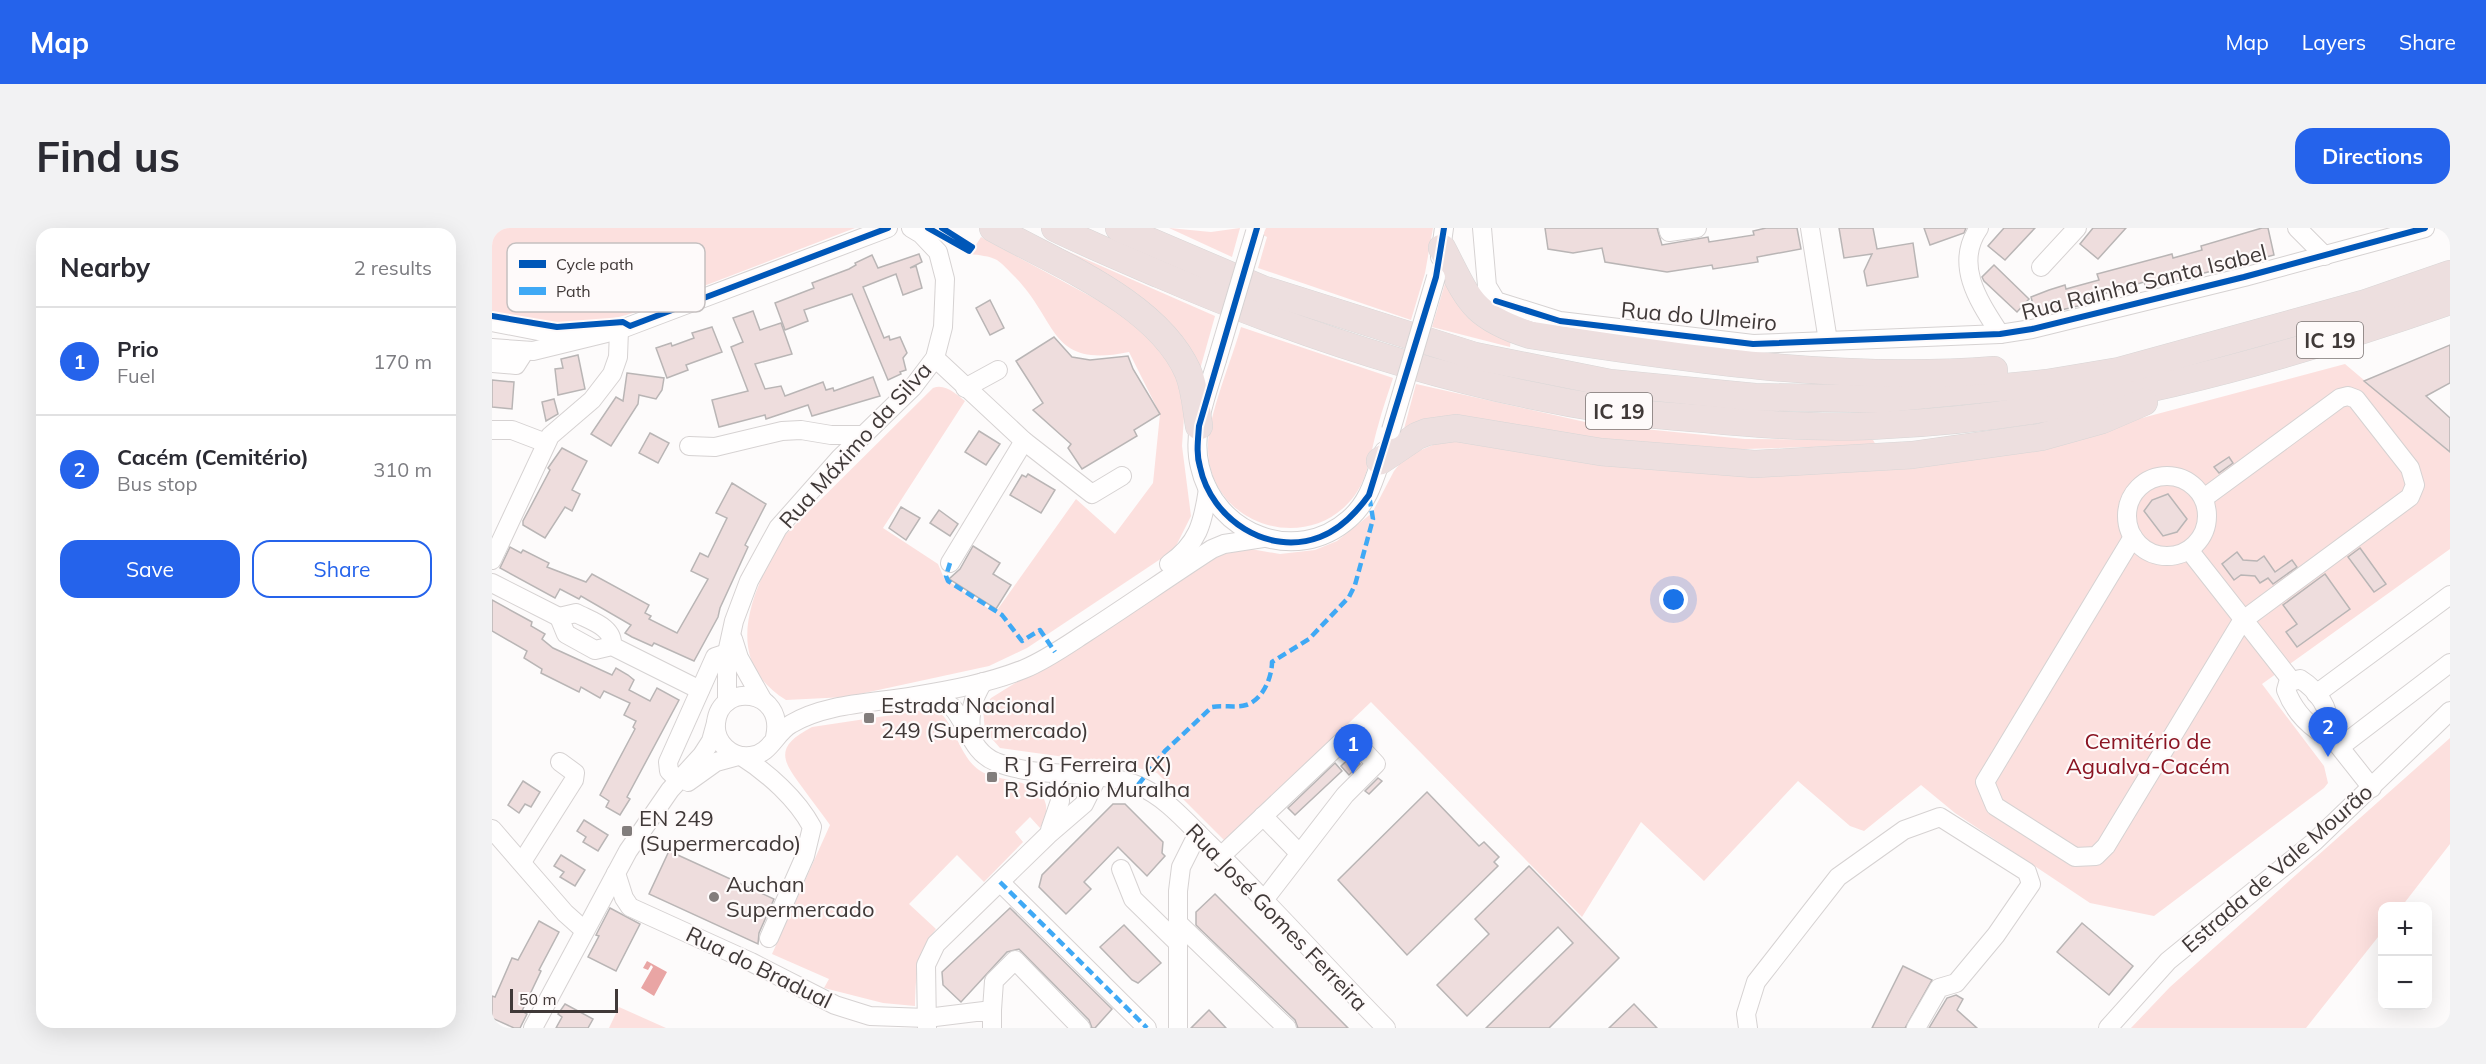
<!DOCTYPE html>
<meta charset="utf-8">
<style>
:root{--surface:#fff;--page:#f2f2f3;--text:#2b2b33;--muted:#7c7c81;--line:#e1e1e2;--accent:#2563eb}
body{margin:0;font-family:Mulish,sans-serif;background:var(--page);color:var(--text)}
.controls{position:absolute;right:18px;bottom:18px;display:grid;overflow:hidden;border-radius:12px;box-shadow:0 6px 24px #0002}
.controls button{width:54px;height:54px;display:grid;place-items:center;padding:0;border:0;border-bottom:2px solid var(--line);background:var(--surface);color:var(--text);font:30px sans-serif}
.scale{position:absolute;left:18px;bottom:15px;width:108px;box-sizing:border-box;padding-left:6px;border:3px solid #403938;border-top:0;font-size:16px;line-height:21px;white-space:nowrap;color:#403938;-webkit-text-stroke:4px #fefafa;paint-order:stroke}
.you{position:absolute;left:1182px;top:372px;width:21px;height:21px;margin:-15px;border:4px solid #fff;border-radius:50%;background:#1a73e8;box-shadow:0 0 0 9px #1a73e833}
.badge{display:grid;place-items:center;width:39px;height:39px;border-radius:50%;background:var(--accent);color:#fff;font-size:20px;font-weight:700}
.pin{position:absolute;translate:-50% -50px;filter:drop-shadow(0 2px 3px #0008)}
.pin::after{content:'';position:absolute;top:32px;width:21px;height:18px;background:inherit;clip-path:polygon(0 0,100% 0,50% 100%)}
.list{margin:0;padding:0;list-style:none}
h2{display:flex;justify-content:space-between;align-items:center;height:78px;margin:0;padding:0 24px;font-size:26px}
h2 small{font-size:20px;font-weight:400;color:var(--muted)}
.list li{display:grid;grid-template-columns:39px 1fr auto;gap:18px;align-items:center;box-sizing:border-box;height:108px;padding:0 24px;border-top:2px solid var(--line)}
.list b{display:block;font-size:22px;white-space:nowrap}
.list p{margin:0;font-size:20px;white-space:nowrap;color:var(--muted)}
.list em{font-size:20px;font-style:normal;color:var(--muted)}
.actions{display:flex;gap:12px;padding:18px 24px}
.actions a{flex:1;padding:14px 0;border:2px solid var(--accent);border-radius:18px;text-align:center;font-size:21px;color:var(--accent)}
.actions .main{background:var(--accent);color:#fff}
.map{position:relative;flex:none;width:1958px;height:800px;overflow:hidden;border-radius:18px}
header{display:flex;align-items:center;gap:36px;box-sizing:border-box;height:84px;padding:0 30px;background:var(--accent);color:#fff}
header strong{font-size:28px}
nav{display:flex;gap:33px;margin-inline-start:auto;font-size:21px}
.intro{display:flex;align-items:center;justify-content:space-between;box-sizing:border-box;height:144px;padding:0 36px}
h1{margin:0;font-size:42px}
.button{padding:15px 27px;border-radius:18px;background:var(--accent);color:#fff;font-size:21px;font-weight:700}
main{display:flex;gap:36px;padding:0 36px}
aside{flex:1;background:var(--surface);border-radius:18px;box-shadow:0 6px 24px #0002}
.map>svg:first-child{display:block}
</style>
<header>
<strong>Map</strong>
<nav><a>Map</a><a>Layers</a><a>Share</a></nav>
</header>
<div class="intro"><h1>Find us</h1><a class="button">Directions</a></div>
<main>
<aside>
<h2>Nearby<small>2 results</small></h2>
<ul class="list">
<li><span class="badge">1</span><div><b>Prio</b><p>Fuel</p></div><em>170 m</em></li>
<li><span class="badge">2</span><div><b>Cacém (Cemitério)</b><p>Bus stop</p></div><em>310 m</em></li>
</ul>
<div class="actions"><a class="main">Save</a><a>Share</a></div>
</aside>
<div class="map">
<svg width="1958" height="800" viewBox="0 0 1958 800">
<rect width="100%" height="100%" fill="#fdfbfb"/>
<!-- green -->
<g fill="#fce0de">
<path d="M0 0H363L144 84C99 99 45 97 0 83Z"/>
<path d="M677 0 719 4 748 0 740 29Z"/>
<path d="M774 0H941L933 45 919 92 766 40 775 9 771 7Z"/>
<path d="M489 9 648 95 676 125 693 174 690 218 699 288 682 322 535 420 497 438 354 469 294 472C228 431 260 364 290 310L441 160C453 155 464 166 473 173L391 300 446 336 452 350 503 385 584 271 623 306 661 255 668 186 637 124C556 141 567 93 522 48 517 43 511 36 505 32 498 28 486 27 478 26Z"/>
<path d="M552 13 723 88 705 152Z"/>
<path d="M954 52 1019 110 1018 119 940 99Z"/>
<path d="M749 99 901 150C896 166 890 182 886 198 879 221 877 248 863 267 817 330 715 297 716 218 716 188 740 131 749 99Z"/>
<path d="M1853 136 1958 225V321L1770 456 1832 538 1836 555 1832 560 1662 688 1598 675 1463 585 1429 557 1372 603 1358 598 1306 553 1212 653 1149 594 1090 689 879 474 733 613 665 545 638 538 508 520 493 503 491 481 499 470 632 388 730 323 753 320 788 326 823 322 845 313 880 285 902 243 913 229 952 212 986 214 1227 246 1567 212Z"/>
<path d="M924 156 1102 196 1253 211 1381 212 1384 217 1218 222 1150 216 950 189 912 201Z"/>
<path d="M440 481C461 485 465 527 487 542 507 556 548 548 554 577 555 585 553 593 548 600L538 589 523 604 531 614 492 654 465 627 417 676 444 701C424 726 424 748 423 778L391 775 332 760 337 751 280 726 338 597C329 584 319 572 310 559 288 530 284 518 320 499Z"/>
<path d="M1958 510V616L1910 678H1890V704L1814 800H1639L1678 759Z"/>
<path d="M127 779 174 800H117Z"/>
</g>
<!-- water -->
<path fill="#e9a5a4" d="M155 733 175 744 162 768 149 760 161 739 159 737 156 742 151 740Z"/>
<!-- building -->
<g fill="#edd" stroke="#b9b5b5" stroke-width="1.5">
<path d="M1053 0H1165L1170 17 1216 9 1217 14 1262 7 1261 3 1274 0H1305L1309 21 1265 29 1266 34 1221 41 1220 37 1175 44 1113 34 1110 20 1081 25 1056 21Z"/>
<path d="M1347 0H1381L1385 21 1421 15 1426 49 1375 58 1372 43 1380 26 1352 30Z"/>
<path d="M1432 0H1474L1472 5 1438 17Z"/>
<path d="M1512 0H1543L1513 32 1496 18Z"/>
<path d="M1601 0H1634L1606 31 1588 16Z"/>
<path d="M1770 0H1776L1782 27 1654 60 1652 54 1595 71 1596 75 1586 78 1544 88 1539 69 1557 62 1573 57 1574 61 1607 52 1605 46 1680 26 1681 30 1710 22 1709 18Z"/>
<path d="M427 26 430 34 418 40 424 38 430 60 411 67 404 46 371 59 392 110 397 108 398 112 408 109 415 125 411 130 414 142 408 144 409 146 396 152 360 66 312 82 316 93 293 102 283 75 322 60 320 55 357 41 364 37 363 35 380 27 386 40Z"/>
<path d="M1502 37 1537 71 1525 84 1492 53 1490 49Z"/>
<path d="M498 72 512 100 498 107 484 80Z"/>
<path d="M261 83 268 102 289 95 300 126 263 136 273 161 289 158 293 168 331 154 334 162 341 160 342 163 381 149 388 168 320 188 316 177 274 191 273 187 227 199 220 172 256 163 239 119 251 114 241 90Z"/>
<path d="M220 99 230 124 194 137 196 142 175 150 164 120 179 115 180 118 202 110 200 105Z"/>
<path d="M562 109 580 129 598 132 636 128 641 141 668 186 642 202 645 208 590 241 576 220 579 216 541 182 551 175 524 133Z"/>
<path d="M1958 117V155L1934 168 1958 190V224L1872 153Z"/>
<path d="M86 127 93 161 66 167 63 141 71 140 69 131Z"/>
<path d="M135 145 172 150 170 162 164 171 147 167 146 176 119 218 99 206 124 169 131 173Z"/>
<path d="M0 152 22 154 20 181 0 179Z"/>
<path d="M62 171 66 186 54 193 50 174Z"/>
<path d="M487 203 508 216 494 237 473 224Z"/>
<path d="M158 205 177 215 166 235 147 225Z"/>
<path d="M70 220 95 233 80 262 88 266 80 283 73 279 53 310 31 297V293L58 242 56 240Z"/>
<path d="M1737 229 1741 235 1727 245 1722 239Z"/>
<path d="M536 246 563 262 549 285 518 267 530 247 534 249Z"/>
<path d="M240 255 274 276 253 317 256 319 228 380 226 389 202 433 162 415 160 418 140 409 133 405 139 397 89 368 87 371 68 361 63 370 8 340 18 319 29 325 31 322 57 335 55 339 94 354 100 346 157 377 153 385 159 388 157 391 185 405 216 351 199 343 208 325 216 329 235 290 224 285Z"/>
<path d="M1676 266 1695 291 1685 304 1671 308 1652 283 1660 272Z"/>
<path d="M409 279 428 290 414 312 397 300Z"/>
<path d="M447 282 466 296 458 308 438 295Z"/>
<path d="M481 318 508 335 501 346 519 357 504 381 457 351 468 341Z"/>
<path d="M1868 320 1894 356 1882 364 1856 329Z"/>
<path d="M1745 324 1751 332 1765 333 1772 328 1783 344 1800 332 1805 339 1781 356 1776 350 1768 355 1763 348 1749 347 1742 352 1730 336Z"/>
<path d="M1833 346 1858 381 1805 419 1794 404 1805 396 1791 377Z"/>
<path d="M0 372 40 394 39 398 53 406 50 411 61 420 120 447 124 440 136 447 142 452 137 462 158 473 165 460 187 472 135 569 138 571 128 587 114 579 117 573 108 567 143 501 141 499 144 493 132 487 138 475 112 463 108 470 89 459 87 464 49 445 50 441 32 430 35 423 0 403Z"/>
<path d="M861 527 868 536 857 547 849 538Z"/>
<path d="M843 535 850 543 803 587 796 580Z"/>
<path d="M886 550 890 553 877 566 873 563Z"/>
<path d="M31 553 48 564 39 579 33 576 27 585 16 577Z"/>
<path d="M935 564 987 618 992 614 1007 629 1002 634 1006 638 915 727 846 652Z"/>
<path d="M621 576H633L671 614 670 625 673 628 655 648 626 619 592 654 599 661 574 686 547 659 550 647Z"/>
<path d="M92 592 116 607 106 623 91 614 94 609 85 603Z"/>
<path d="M177 623 282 671 267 705 266 716 157 666Z"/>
<path d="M69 627 93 642 83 658 68 649 72 644 62 638Z"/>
<path d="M1037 638 1127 730 1057 800H994L1081 715 1066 699 975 788 945 757 997 706 983 691Z"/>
<path d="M723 666 766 709 856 800H806L803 792 709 702 704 697V684Z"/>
<path d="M118 680 148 696 124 743 96 729 107 708 104 707Z"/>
<path d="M518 680 620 781 603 800H600L597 792 527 721 515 724 469 774 451 757 450 744Z"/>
<path d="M47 693 67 704 47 742 49 743 30 783 35 786 28 800H22L0 790V768L3 769 20 730 26 732Z"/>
<path d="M1590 695 1641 738 1617 767 1565 724Z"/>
<path d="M632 697 669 735 646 755 640 752 608 719Z"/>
<path d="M1411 738 1440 752 1413 800H1380Z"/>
<path d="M1464 767 1471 771 1465 782 1485 800H1437L1455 770Z"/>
<path d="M73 776 101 791 96 800H64L70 789 66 786Z"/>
<path d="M1142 776 1165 800H1117Z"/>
<path d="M717 782 734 800H699Z"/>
</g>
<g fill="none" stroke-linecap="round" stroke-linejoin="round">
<defs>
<g id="minor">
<path d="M990 0 995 58 1004 73 1068 93 1261 116 1508 106 1540 101 1752 49 1933 0"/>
<path d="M1176 0 1177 4 1205 0"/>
<path d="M1318 0 1336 113"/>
<path d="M1487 0C1461 37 1488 75 1508 106"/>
<path d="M1805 0 1833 28"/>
<path d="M948 29 952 0"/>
<path d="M1549 39 1585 0"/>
<path d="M0 94 51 104 91 105"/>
<path d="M0 120 41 123 127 102 396 0"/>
<path d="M443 130 532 213 600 266 630 248"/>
<path d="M725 132C715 166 699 204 708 239 723 306 804 338 857 291 878 273 883 248 892 223"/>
<path d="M0 135 24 137 33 123"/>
<path d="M473 160 506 142"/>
<path d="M0 202H20L54 215"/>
<path d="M197 218 223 219 290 203 309 202 339 207H372"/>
<circle cx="1675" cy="288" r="40"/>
<path d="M1641 309 1493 554 1503 578 1583 629 1604 628 1614 618 1750 393 1918 269 1923 257 1918 240 1864 171 1856 168 1848 170 1712 270"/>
<path d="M1697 322 1799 452"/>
<path d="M0 332 58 208 100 172 120 146 126 129 127 102"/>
<path d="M458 335 532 213"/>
<path d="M677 336C706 316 711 295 716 261"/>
<path d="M0 355 67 389"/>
<path d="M241 411 247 430 270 471"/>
<path d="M120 418C122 399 99 393 84 385L67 389 74 406 103 422 120 418 208 462"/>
<path d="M1808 451C1824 461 1842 483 1834 502L1826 503C1812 493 1800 478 1794 462L1796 455Z"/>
<path d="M1824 466 1958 367"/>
<path d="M436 468C476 471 470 521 504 534 547 552 604 540 647 558 674 569 697 597 717 616 778 676 834 739 894 800"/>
<path d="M235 474V425L242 393 257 353 286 300 348 230 421 159 443 130 451 99 453 51 446 24 429 6 419 0"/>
<path d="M479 506C477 485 480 472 491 454"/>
<path d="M283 509C294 461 228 453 224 495 222 514 239 530 258 528 278 527 283 505 299 496 334 475 383 475 422 468 459 462 497 455 532 441 554 432 575 417 595 404 637 377 678 348 720 321L732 316 771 310"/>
<path d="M1842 512 1880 560"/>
<path d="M1848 519 1958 435"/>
<path d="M249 528C276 545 305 571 320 599L313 628 277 710"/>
<path d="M186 552 177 543 176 534 223 429 235 425"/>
<path d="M196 554 224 534 246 528"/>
<path d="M771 588 807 625"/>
<path d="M0 601 73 685 92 702"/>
<path d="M558 602 568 573 567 546"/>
<path d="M729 628 857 507 884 536 853 567 772 672"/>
<path d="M30 634 82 552 83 545 68 534"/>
<path d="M629 641 641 671 686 715"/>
<path d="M124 645 132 670 138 679 259 734 343 777 378 788 435 790 500 782V800"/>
<path d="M508 654 655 800"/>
<path d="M686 695 795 800"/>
<path d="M500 782 502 753 523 732 589 800"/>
<path d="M41 800 136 623 178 562 210 527 219 513 224 495"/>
<path d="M435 800 434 737 444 716 556 607 592 576 605 550"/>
<path d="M686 800V663L689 639 706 605"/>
<path d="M1256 800 1254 786 1264 754 1346 649 1412 602 1448 589 1535 644 1539 656 1504 707 1464 755 1447 760 1424 800"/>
<path d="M1616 800 1676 733 1822 614 1958 483"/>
</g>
<g id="highway">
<path d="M501 0C565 36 665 74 696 144 703 161 704 180 707 198"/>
<path d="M563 0C598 17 634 32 669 47 813 109 964 158 1119 182 1150 187 1182 188 1213 191 1272 197 1334 201 1394 197 1586 188 1777 136 1958 73"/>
<path d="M627 0 770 61 983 128 1118 155 1263 169 1389 171 1555 155 1627 143 1874 75 1958 46"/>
<path d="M950 20C977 72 979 88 1038 107 1192 131 1347 154 1502 142"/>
<path d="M888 233 925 208 935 204 964 200 1109 224 1263 236 1420 227 1549 209 1610 192 1652 174"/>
</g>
</defs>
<!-- minor casing -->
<use href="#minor" stroke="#d6d2d2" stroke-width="20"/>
<!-- highway casing -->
<use href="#highway" stroke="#d8d6d6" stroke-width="28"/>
<!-- minor -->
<use href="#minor" stroke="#fffefe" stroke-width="18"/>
<!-- highway -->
<use href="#highway" stroke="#eddfdf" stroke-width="27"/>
<defs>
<g id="minor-bridge">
<path d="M725 132 763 4"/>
<path d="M899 202 944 49"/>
</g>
</defs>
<!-- minor-bridge casing -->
<use href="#minor-bridge" stroke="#d6d2d2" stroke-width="20" stroke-linecap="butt"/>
<!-- minor-bridge -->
<use href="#minor-bridge" stroke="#fffefe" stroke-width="18"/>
<!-- quiet -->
<g stroke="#3fa9f5" stroke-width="4.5" stroke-dasharray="9 4.5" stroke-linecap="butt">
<path d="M458 335 454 348 456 353 510 387 530 413 548 402 563 424"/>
<path d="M646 557 673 523 720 479C731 477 744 480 754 477 771 472 780 449 780 434L817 411 857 369 863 357 881 291 877 267"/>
<path d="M508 654 655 800"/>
</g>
<defs>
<g id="cycleway">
<path d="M436 0 477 23 480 19 450 0"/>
<path d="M765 0 707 198C706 212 704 226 708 239 719 291 776 329 828 309 849 301 864 285 877 267L944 49 952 0"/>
<path d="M1004 73 1068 93 1261 116 1508 106 1540 101 1752 49 1933 0"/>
<path d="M0 88 65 99 131 94 138 98 396 0"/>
</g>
</defs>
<!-- cycleway casing -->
<use href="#cycleway" stroke="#fefafa" stroke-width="10"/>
<!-- cycleway -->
<use href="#cycleway" stroke="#0057b8" stroke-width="6"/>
</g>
<!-- markers -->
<g fill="#827d7c" stroke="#fefafa" stroke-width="2">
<rect x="371" y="484" width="12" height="12" rx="3"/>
<rect x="494" y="543" width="12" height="12" rx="3"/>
<rect x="129" y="597" width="12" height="12" rx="3"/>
<circle cx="222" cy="669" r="6"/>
</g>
<g text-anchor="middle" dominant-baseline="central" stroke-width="4.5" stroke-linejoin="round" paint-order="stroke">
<!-- shield labels -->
<g fill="#fefafa" stroke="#797372" stroke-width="1.5">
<rect x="1805" y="94" width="66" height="36" rx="4.5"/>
<rect x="1094" y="165" width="66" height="36" rx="4.5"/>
</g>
<g font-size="21" font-weight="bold" fill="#403938">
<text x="1838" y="112">IC 19</text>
<text x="1127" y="183">IC 19</text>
</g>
<!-- street labels -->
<g font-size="22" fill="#403938" stroke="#fefafa">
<text transform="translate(1652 54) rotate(-14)">Rua Rainha Santa Isabel</text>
<text transform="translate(1207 88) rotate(5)">Rua do Ulmeiro</text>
<text transform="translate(363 217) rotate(-48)">Rua Máximo da Silva</text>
<text transform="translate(1785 640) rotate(-41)">Estrada de Vale Mourão</text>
<text transform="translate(785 689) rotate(46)">Rua José Gomes Ferreira</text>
<text transform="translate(267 739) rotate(26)">Rua do Bradual</text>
</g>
<!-- poi labels -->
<g font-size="22" fill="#403938" stroke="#fefafa" text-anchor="start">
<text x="389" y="477">Estrada Nacional<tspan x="389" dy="25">249 (Supermercado)</tspan></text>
<text x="512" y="536">R J G Ferreira (X)<tspan x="512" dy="25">R Sidónio Muralha</tspan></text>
<text x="147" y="590">EN 249<tspan x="147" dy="25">(Supermercado)</tspan></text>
<text x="234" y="656">Auchan<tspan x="234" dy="25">Supermercado</tspan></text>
</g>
<!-- park labels -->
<g font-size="22" fill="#8a1422" stroke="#fefafa">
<text x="1656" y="513">Cemitério de<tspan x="1656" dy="25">Agualva-Cacém</tspan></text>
</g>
</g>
<!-- legend -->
<rect x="15" y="15" width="198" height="69" rx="9" fill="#fefafa" stroke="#c5c0c0" stroke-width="1.5"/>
<rect x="27" y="32" width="27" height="8" fill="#0057b8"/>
<rect x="27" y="59" width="27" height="8" fill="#3fa9f5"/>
<g font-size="16" fill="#403938">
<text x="64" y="42">Cycle path</text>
<text x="64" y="69">Path</text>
</g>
</svg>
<div class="controls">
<button>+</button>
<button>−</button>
</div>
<div class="scale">50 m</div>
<div class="you"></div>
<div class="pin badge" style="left:861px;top:546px">1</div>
<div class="pin badge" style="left:1836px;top:529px">2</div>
</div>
</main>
